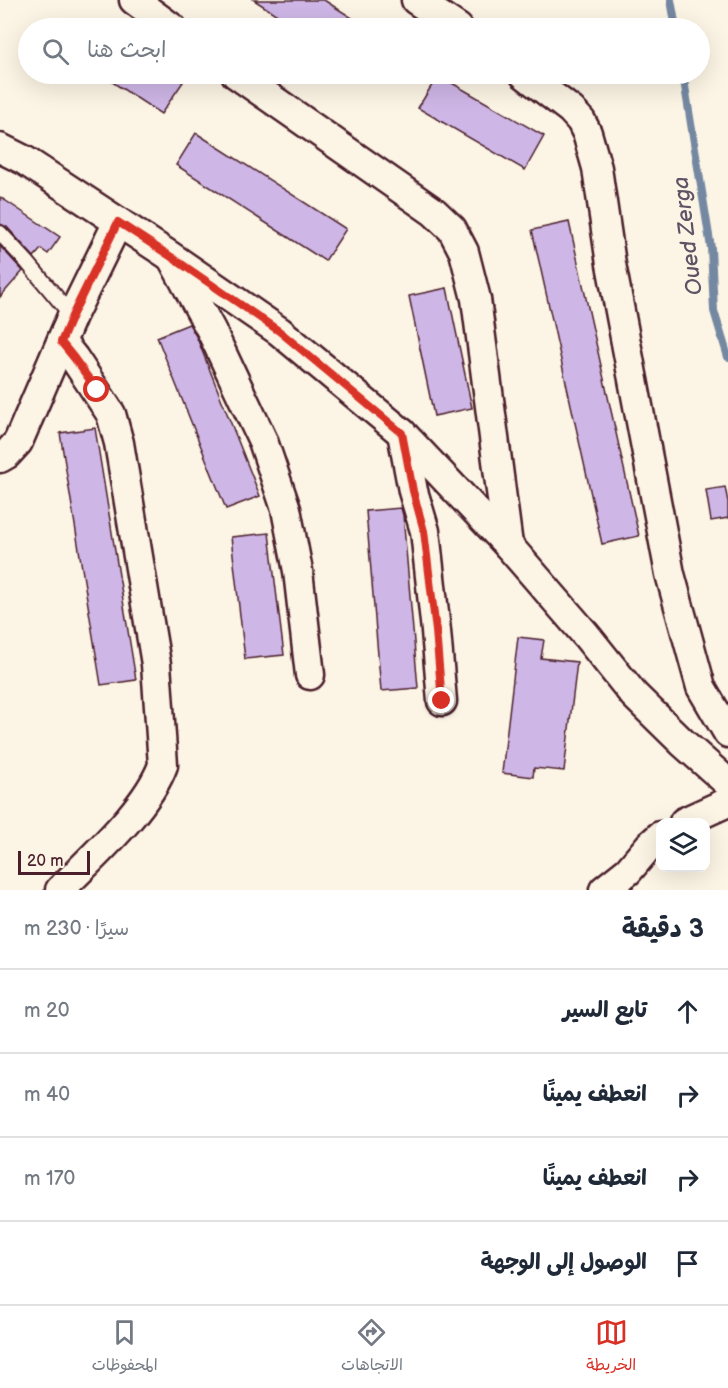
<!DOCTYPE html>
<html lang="ar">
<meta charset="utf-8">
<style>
:root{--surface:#fff;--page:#f2f2f3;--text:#1f2937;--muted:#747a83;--line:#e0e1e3;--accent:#d93025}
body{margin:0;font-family:"Balsamiq Sans","Playpen Sans Arabic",sans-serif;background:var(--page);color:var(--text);direction:rtl}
.controls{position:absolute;right:18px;bottom:18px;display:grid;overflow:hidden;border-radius:12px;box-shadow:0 6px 24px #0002}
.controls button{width:54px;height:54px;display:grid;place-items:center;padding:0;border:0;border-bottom:2px solid var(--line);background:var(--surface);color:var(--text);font:30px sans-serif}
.scale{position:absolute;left:18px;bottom:15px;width:72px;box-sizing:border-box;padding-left:6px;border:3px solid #4a1f2b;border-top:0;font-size:16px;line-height:21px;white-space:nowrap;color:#4a1f2b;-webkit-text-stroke:4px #fcf5e5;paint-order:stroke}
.stop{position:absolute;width:18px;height:18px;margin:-14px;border:4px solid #d93025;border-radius:50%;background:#fff}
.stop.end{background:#d93025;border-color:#fff;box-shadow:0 2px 6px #0008}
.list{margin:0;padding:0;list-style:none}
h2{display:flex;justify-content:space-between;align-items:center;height:78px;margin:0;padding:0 24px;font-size:26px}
h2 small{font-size:20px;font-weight:400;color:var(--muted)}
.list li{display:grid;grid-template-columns:39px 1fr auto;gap:18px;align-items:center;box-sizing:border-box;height:84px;padding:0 24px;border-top:2px solid var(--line)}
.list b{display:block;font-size:22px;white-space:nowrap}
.list em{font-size:20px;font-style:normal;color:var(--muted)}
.icon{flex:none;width:33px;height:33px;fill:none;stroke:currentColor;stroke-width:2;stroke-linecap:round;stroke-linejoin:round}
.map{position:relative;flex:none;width:728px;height:890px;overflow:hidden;direction:ltr}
.search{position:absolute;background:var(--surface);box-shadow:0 6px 24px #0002;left:18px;right:18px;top:18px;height:66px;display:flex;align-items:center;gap:15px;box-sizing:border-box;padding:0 21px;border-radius:33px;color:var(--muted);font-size:22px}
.sheet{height:414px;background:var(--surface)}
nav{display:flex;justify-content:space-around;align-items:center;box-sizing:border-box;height:84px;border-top:2px solid var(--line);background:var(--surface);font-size:16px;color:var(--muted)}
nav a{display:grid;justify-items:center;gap:3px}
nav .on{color:var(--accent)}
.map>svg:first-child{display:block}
</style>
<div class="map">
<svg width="728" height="890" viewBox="0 0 728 890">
<rect width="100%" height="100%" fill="#fcf5e5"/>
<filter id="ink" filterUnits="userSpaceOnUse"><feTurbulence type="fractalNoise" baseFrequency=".0167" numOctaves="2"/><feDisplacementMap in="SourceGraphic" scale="12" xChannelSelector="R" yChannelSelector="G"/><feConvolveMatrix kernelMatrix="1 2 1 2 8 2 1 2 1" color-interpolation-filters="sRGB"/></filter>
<g filter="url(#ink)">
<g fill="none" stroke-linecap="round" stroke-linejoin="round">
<!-- stream -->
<g stroke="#7588a2" stroke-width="8">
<path d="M671 0 676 28"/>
<path d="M683 74 711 248 714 311 728 357"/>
</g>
</g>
<!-- building -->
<g fill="#ceb6e6" stroke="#4a1f2b" stroke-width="1.5">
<path d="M254 0H324L368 28H297Z"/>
<path d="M100 74H170L183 82 161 114Z"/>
<path d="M438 75 544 136 525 170 418 108Z"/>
<path d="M196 133 346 229 325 261 176 165Z"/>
<path d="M0 197 60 237 48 254 41 249 34 257 7 227 0 224Z"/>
<path d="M569 222 639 536 602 544 532 230Z"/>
<path d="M0 246 23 271 0 297Z"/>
<path d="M447 288 472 408 434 416 409 296Z"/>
<path d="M189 324 197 338 260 496 226 509 157 337Z"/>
<path d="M95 428 136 680 101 685 60 433Z"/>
<path d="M725 487 728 502V518L711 521 706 490Z"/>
<path d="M401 508 403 515 418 688 381 691 366 511Z"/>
<path d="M269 533 284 655 245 659 231 537Z"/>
<path d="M518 637 544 640 541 658 577 662 564 771 534 768 533 777 502 773Z"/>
</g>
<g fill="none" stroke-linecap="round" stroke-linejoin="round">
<defs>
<path id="lane" d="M0 233 27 262 72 316"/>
<g id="street">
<path d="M134 0 172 28"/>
<path d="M416 0 458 28"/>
<path d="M236 74 434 212 452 229 464 252 476 299 508 545"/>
<path d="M524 74 571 110 581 121 587 133 597 168 611 264 670 574 701 687 728 733"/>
<path d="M0 148 24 160 170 256 279 331 402 433 508 545 586 635 634 695 683 743 728 783"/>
<path d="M173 260 211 330 263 441 286 509 298 571 310 675"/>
<path d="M402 433 413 491 425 531 436 631 442 701"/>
<path d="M0 458 7 454 18 442 61 342"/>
<path d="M684 822 728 802"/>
<path d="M60 890C93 856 147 809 163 765L156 664 119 443 111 414 74 358 61 342 72 316 118 222"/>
<path d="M604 890 628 871 649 846 660 836"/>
</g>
</defs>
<!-- lane casing -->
<use href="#lane" stroke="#4a1f2b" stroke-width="18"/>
<!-- street casing -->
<use href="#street" stroke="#4a1f2b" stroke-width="33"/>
<!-- lane -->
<use href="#lane" stroke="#fcf5e5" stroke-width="14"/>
<!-- street -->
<use href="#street" stroke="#fcf5e5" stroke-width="28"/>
</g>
</g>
<g fill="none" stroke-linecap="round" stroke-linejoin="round" filter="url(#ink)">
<!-- route -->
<path stroke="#d93025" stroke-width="8" d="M97 390 74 358 61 342 72 316 118 222 170 256 279 331 402 433 413 491 424 531 436 631 442 701"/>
</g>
<g text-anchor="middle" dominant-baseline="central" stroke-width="5" stroke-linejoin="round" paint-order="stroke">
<!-- water labels -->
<g font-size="22" font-style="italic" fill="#5f5466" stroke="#fcf5e5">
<text transform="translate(688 236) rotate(-97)">Oued Zerga</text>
</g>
</g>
</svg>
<div class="controls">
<button><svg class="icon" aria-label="layers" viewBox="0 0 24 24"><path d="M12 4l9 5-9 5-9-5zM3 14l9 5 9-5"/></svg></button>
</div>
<div class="scale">20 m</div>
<div class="stop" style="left:97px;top:390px"></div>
<div class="stop end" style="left:442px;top:701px"></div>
<div class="search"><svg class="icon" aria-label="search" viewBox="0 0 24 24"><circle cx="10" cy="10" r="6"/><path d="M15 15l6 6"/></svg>ابحث هنا</div>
</div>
<section class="sheet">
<h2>3 دقيقة<small>سيرًا · 230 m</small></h2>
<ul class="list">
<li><svg class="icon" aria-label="ahead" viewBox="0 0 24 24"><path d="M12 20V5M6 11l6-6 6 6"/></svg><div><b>تابع السير</b></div><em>20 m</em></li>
<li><svg class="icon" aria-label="right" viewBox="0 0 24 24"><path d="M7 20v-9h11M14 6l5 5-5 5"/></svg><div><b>انعطف يمينًا</b></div><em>40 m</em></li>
<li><svg class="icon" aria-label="right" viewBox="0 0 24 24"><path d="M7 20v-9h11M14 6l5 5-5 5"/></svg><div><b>انعطف يمينًا</b></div><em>170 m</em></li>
<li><svg class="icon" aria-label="arrive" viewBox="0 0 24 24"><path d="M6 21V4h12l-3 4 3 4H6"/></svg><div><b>الوصول إلى الوجهة</b></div></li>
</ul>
</section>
<nav>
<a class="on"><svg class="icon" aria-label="map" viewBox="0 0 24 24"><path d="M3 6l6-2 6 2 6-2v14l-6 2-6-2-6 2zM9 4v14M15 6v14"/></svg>الخريطة</a>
<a><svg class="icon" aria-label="directions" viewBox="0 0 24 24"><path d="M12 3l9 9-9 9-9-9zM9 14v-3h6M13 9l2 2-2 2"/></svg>الاتجاهات</a>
<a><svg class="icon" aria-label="saved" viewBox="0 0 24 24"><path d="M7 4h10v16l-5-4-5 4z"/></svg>المحفوظات</a>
</nav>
